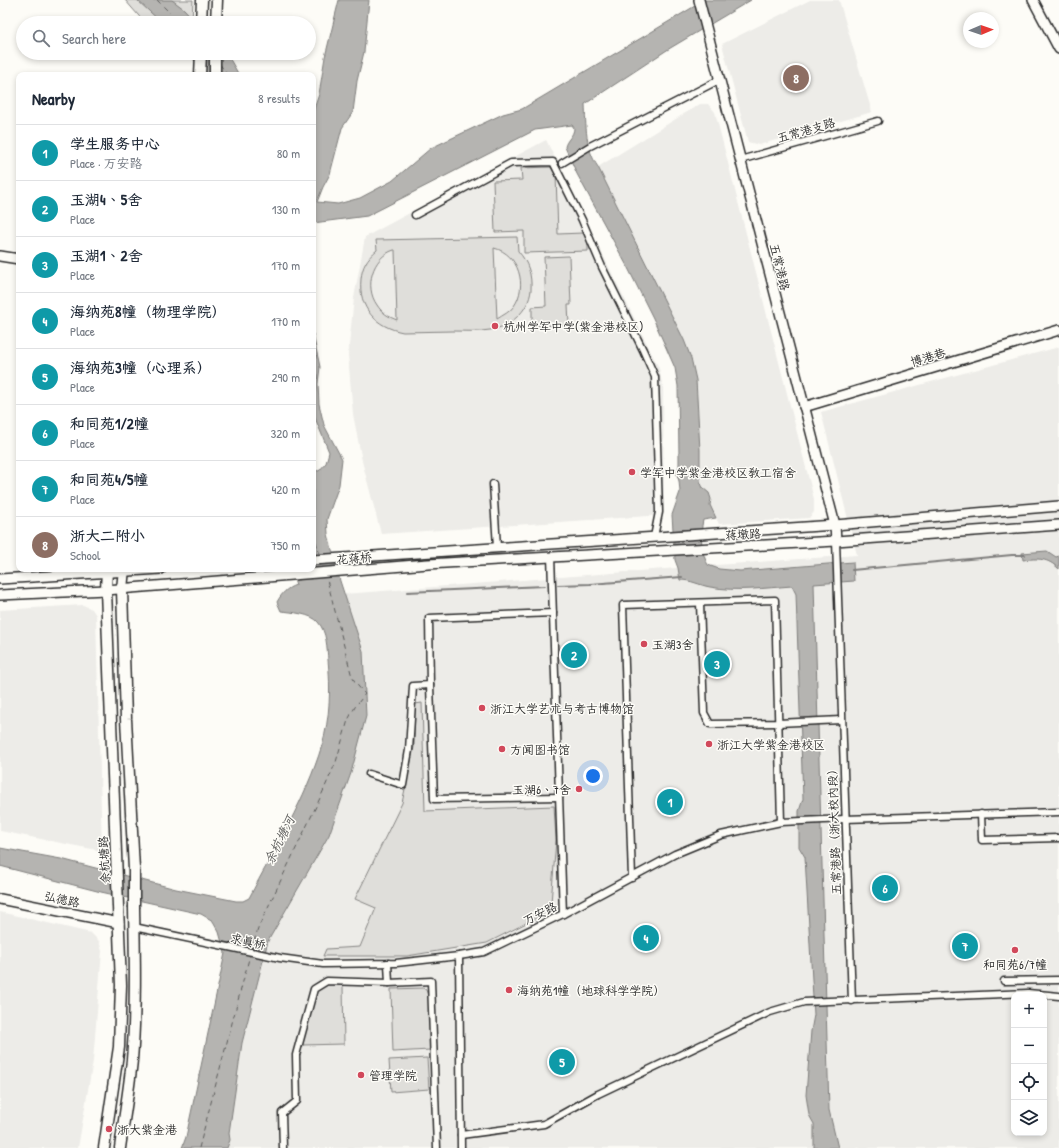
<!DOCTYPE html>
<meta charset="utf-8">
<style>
:root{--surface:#fff;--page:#f6f6f7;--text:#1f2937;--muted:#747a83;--line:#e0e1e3;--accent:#d1495b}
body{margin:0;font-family:"Patrick Hand","LXGW WenKai TC",sans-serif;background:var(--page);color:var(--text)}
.controls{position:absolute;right:12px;bottom:12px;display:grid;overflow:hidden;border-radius:8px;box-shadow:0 2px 6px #0003}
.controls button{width:36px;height:36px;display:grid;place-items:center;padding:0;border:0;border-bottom:1px solid var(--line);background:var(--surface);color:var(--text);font:20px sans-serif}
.compass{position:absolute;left:963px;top:12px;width:36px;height:36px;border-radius:50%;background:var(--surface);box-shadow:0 2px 6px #0003;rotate:88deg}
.you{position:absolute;left:593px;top:776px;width:14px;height:14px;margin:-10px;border:3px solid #fff;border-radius:50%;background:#1a73e8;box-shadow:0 0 0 6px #1a73e833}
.badge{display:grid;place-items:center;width:26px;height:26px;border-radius:50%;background:var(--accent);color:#fff;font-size:13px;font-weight:700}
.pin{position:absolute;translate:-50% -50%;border:2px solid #fff;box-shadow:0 1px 4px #0006}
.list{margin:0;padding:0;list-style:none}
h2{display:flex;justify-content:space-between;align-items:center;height:52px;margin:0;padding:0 16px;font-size:17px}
h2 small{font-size:13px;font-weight:400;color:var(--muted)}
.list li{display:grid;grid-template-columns:26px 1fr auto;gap:12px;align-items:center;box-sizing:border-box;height:56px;padding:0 16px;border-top:1px solid var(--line)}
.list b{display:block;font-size:15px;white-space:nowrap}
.list p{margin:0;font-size:13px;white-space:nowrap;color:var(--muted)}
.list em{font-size:13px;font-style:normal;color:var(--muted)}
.icon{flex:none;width:22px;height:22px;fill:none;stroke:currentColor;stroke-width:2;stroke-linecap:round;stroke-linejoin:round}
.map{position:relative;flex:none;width:1059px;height:1148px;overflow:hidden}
.search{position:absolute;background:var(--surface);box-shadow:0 2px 6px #0003;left:16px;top:16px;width:300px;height:44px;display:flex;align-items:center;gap:10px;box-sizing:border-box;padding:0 14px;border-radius:22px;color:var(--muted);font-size:15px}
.panel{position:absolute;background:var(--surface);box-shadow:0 2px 6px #0003;left:16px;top:72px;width:300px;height:500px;border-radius:8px}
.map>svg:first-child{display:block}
</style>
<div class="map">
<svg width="1059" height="1148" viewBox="0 0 1059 1148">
<rect width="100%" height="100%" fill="#fdfcf7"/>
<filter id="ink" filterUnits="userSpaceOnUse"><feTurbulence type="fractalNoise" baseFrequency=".025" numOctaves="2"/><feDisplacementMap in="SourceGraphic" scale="8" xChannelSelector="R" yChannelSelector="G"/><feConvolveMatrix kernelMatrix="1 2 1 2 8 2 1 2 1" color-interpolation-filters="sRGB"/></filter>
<g filter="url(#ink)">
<!-- built -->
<g fill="#edece8" fill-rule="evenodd">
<path d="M810 0H839L872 112 759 145 748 142 722 44Z"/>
<path d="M700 104H708L715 112 814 499V512L809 518 719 524 716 518 704 509 700 481V450L696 380 691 358 684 340 598 167Z"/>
<path d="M546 140 659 368 663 387 664 515 381 534 362 461 353 414 348 355 354 298 365 237Z"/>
<path d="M1059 347V1148H227L230 1140 229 1133 242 1043 268 941 329 835 351 773 366 716 363 651 344 594 716 565 857 555 821 412ZM1014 995H1044V1133H1014Z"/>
<path d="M83 605 92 609 96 615 102 851 0 831V610Z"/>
<path d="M0 912 91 933 99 941 102 951 93 1061 78 1148H0Z"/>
</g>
<!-- green -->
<g fill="#dfdeda" stroke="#858482" fill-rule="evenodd">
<path d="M125 0H193L192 23H145Z"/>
<path d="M551 167 556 175 558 234 583 233 588 241V251L524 253V231L495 232 493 181 522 180 521 168Z"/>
<path d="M517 237 518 251C528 262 532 275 531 290 529 311 510 327 490 330 478 332 465 331 453 331 436 331 420 332 403 332 376 327 358 308 361 279 362 267 367 258 377 250L376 240ZM494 248C519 254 528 286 514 306 510 312 503 315 497 319ZM394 250H395L397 320C389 317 382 313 377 305 364 287 372 257 394 250Z"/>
<path d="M569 256 571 305H568L569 325 532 326V307L546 306 544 257Z"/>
<path d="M422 703 425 811 554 806 556 840 551 903 542 915 487 943 407 956H323L326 949 360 947 376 908 355 899 402 803 414 747 415 704Z"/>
<path d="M326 985H343L344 1044 302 1045 316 992 321 987Z"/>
<path d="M423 988 426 990 429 998 430 1050 393 1052 391 989Z"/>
<path d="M427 1058 429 1089 391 1092 389 1060Z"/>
</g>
<!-- water -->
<g fill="#b5b4b1" stroke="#7e7d7b">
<path d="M137 0H172L184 9 197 23H162Z"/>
<path d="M339 0H369L364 52 357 81 353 112 342 128 330 174 323 187 317 202 338 204 360 198 392 181 431 148 503 114 522 109 705 0H751L667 50 585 104C586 126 585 148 598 167L684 340 691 358 696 380 700 450V481L703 488 709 493 711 499 710 505 716 518 703 520C700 534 701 553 708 565L719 569 740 571 853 562 854 581 814 584 829 1110 838 1148H814V1124L809 1115 806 1095 811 1031 814 1015 805 857 799 847V811L803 799 796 594 792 586C765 588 737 592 710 587 699 585 691 580 680 580L678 568 675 560 672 515 680 492 679 481 676 472 679 466V455L678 386 675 368 653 318 627 266 577 174 565 147C566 140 574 136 574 128L572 125 535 130 367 216 313 223V112L319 94 325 57Z"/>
<path d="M189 53H224L231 61 239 75H205Z"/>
<path d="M313 334 320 367 318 384 319 404 324 425 342 459 339 485 327 519 328 534 340 581 363 651 366 716 351 773 329 835 268 941 242 1043 229 1133 230 1140 227 1148H182L186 1137 225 953 219 932 213 921 201 914 101 892 0 866V848L61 859 176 889 236 901H243L249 898C275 848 306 799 322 745 330 718 331 688 328 660 327 648 327 632 318 622 312 614 291 612 281 611L277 602C282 593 287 588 296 585L291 569H313V470L319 471 326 463 329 452 313 413Z"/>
<path d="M1047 551 1056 557 1059 556V569C1048 558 1038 558 1023 560L1022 553Z"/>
</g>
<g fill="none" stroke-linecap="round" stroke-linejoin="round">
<!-- stream -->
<g stroke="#7e7d7b" stroke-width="2">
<path d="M852 570 1012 555H1025"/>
<path d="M558 585 590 584 682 577"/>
<path d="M407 592 545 586"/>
</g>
<!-- ferry -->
<g stroke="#5b5b5a" stroke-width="1" stroke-dasharray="5 4" stroke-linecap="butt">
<path d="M157 0 180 23"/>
<path d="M220 64 227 75"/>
<path d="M313 533 320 555"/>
<path d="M251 950 259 926 321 796 336 762 348 720 355 707 365 694 358 686 352 677 326 576"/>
<path d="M199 1148 250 955"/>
</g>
<defs>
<g id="street">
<path d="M740 160 878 121"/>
<path d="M562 163 590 146 719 80"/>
<path d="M415 215 511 163 553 162 582 220 602 267 643 350 655 377 659 512 654 537"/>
<path d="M493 484 497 547"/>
<path d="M836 541 852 1001"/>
<path d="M551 556 563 914"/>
<path d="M700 603 704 713 710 724 778 723 841 720"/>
<path d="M430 685 434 799 559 797"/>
<path d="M369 774 403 785 409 750 413 686 430 685 429 618 553 613"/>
<path d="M981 814 982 840 1059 838"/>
<path d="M632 878 623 605 775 600 781 822"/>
<path d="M134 927 280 958 323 964 396 963 459 956 484 952 563 914 675 854 721 835 781 822 845 819 1059 812"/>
<path d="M459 956 461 1148"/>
<path d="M388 963 389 983"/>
<path d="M1004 981 1059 980"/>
<path d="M461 1135 544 1124 598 1094 770 1012 804 1002 1028 993 1059 996"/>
<path d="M283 1148 282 1113 297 1101 296 1055 314 989 327 981 389 983 431 981 437 1148"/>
</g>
<g id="secondary">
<path d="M699 0 835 525 836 541"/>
<path d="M1033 0 1059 49"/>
<path d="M0 256 19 259"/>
<path d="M804 407 1059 330"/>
<path d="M313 560 835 525 1059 506"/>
<path d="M0 579 161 569"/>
<path d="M0 595 106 590 428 564 836 541 1059 525"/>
<path d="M0 899 119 923"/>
</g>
<g id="primary">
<path d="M201 23 202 0"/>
<path d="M216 23 217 0"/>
<path d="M200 75 201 53"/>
<path d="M215 75V53"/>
<path d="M124 569 122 589 126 719 134 869"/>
<path d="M104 1148 119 1047 121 985 106 590 107 569"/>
<path d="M120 1148C124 1119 129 1090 132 1060 136 1010 135 959 134 908"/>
</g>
</defs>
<!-- street casing -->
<use href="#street" stroke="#2b2b2b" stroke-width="9"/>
<!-- secondary casing -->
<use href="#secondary" stroke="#2b2b2b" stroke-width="12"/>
<!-- primary casing -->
<use href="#primary" stroke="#2b2b2b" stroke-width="13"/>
<!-- street -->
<use href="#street" stroke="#fdfcf7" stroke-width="6"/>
<!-- secondary -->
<use href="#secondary" stroke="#fdfcf7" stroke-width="9"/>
<!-- primary -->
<use href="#primary" stroke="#fdfcf7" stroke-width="10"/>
<defs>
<path id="primary-bridge" d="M134 869V908"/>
</defs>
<!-- primary-bridge casing -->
<use href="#primary-bridge" stroke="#2b2b2b" stroke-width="13" stroke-linecap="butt"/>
<!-- primary-bridge -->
<use href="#primary-bridge" stroke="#fdfcf7" stroke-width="10"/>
</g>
</g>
<!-- markers -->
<g fill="#d1495b" stroke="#fdfcf7" stroke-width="1.5">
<circle cx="495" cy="326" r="4"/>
<circle cx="632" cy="472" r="4"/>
<circle cx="644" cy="644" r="4"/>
<circle cx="482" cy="708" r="4"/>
<circle cx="709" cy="744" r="4"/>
<circle cx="502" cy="749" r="4"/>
<circle cx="579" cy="789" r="4"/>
<circle cx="1015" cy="950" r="4"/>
<circle cx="509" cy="990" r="4"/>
<circle cx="361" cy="1075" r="4"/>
<circle cx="109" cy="1129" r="4"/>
</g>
<g text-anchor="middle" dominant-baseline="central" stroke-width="3" stroke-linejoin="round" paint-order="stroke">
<!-- street labels -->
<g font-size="12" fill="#2b2b2b" stroke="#fdfcf7">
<text transform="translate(806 130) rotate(-16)">五常港支路</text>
<text transform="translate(780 267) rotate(76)">五常港路</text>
<text transform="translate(928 357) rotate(-17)">博港巷</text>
<text transform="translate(743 534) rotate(-3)">蒋墩路</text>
<text transform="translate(354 558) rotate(-5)">花蒋桥</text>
<text transform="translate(834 829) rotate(-92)">五常港路（浙大校内段）</text>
<text transform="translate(104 860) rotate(-93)">余杭塘路</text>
<text transform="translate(62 899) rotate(12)">弘德路</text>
<text transform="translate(540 913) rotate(-26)">万安路</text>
<text transform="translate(248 941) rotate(12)">求真桥</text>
</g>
<!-- poi labels -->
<g font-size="12" fill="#2b2b2b" stroke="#fdfcf7" text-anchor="start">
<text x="503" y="326">杭州学军中学(紫金港校区)</text>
<text x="640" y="472">学军中学紫金港校区教工宿舍</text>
<text x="652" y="644">玉湖3舍</text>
<text x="490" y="708">浙江大学艺术与考古博物馆</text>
<text x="717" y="744">浙江大学紫金港校区</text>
<text x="510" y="749">方闻图书馆</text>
<text x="571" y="789" text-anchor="end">玉湖6、7舍</text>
<text x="1015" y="964" text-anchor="middle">和同苑6/7幢</text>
<text x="517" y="990">海纳苑1幢（地球科学学院）</text>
<text x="369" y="1075">管理学院</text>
<text x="117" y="1129">浙大紫金港</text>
</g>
<!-- water labels -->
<g font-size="13" font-style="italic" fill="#5b5b5a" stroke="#fdfcf7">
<text transform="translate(279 840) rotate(-64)">余杭塘河</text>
</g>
</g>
</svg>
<div class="controls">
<button>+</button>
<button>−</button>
<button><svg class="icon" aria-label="locate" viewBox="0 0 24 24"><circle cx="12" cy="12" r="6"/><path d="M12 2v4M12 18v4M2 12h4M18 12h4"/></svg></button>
<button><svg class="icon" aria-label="layers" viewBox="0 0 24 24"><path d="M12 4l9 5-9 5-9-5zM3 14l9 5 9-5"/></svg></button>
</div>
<svg class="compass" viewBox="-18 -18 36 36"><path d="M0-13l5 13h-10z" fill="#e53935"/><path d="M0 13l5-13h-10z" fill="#747a83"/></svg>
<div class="you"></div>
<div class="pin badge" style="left:670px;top:802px;background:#0f9aa8">1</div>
<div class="pin badge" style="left:574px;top:655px;background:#0f9aa8">2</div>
<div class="pin badge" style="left:717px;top:664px;background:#0f9aa8">3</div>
<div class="pin badge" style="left:646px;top:938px;background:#0f9aa8">4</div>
<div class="pin badge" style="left:562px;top:1062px;background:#0f9aa8">5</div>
<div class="pin badge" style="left:885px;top:888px;background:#0f9aa8">6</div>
<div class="pin badge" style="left:965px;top:946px;background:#0f9aa8">7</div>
<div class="pin badge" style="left:796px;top:78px;background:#8d6e63">8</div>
<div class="search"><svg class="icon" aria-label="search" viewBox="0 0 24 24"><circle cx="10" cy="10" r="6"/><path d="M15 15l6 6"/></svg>Search here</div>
<section class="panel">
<h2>Nearby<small>8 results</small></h2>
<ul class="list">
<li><span class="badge" style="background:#0f9aa8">1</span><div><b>学生服务中心</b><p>Place · 万安路</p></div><em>80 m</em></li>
<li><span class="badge" style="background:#0f9aa8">2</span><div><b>玉湖4、5舍</b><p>Place</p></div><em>130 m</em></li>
<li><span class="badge" style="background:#0f9aa8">3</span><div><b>玉湖1、2舍</b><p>Place</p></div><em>170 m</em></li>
<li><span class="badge" style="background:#0f9aa8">4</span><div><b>海纳苑8幢（物理学院）</b><p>Place</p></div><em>170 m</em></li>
<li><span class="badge" style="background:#0f9aa8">5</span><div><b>海纳苑3幢（心理系）</b><p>Place</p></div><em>290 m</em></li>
<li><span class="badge" style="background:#0f9aa8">6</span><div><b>和同苑1/2幢</b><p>Place</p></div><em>320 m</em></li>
<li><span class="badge" style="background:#0f9aa8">7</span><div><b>和同苑4/5幢</b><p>Place</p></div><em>420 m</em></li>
<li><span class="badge" style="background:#8d6e63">8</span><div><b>浙大二附小</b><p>School</p></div><em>750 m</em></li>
</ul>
</section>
</div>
